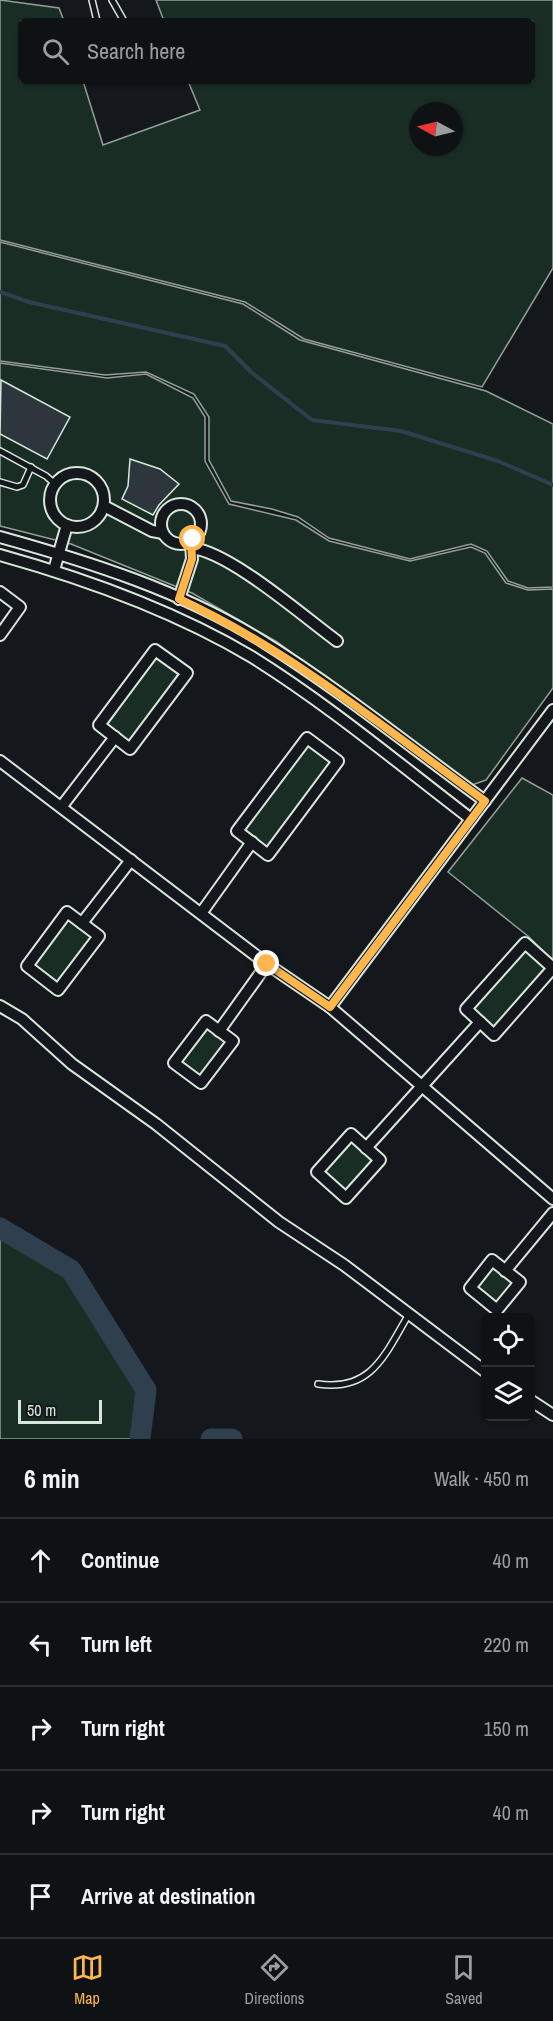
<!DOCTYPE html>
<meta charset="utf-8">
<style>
:root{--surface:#0f1215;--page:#181b1e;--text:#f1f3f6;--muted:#9b9ea0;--line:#2f3234;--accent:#ffb74d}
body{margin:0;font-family:"Archivo Narrow",sans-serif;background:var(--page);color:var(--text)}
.controls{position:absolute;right:18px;bottom:18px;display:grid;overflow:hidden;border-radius:9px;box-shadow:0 2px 4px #0004}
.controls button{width:54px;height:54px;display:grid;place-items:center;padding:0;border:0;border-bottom:2px solid var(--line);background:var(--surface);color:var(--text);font:30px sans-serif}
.compass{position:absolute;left:409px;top:102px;width:54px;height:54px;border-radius:50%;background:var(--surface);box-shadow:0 2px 4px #0004;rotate:277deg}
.scale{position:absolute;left:18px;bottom:15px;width:84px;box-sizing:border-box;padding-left:6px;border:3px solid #d8e6dc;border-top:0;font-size:16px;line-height:21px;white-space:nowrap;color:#d8e6dc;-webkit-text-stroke:4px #14181c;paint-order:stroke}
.stop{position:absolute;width:18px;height:18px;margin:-14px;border:4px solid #ffb74d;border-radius:50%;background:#fff}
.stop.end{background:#ffb74d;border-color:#fff;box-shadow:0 2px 6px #0008}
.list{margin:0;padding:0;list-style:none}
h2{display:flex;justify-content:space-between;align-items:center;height:78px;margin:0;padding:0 24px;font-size:26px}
h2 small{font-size:20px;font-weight:400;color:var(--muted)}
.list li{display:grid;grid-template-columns:39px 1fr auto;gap:18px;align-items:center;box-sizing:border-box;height:84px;padding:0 24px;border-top:2px solid var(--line)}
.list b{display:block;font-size:22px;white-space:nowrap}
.list em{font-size:20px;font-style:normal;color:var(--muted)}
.icon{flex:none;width:33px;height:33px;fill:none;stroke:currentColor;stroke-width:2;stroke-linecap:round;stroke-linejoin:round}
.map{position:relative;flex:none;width:553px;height:1439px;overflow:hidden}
.search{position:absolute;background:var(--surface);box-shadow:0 2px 4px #0004;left:18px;right:18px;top:18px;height:66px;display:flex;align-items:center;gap:15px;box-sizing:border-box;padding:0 21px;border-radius:9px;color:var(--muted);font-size:22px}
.sheet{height:498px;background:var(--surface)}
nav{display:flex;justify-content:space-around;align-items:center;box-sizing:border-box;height:84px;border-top:2px solid var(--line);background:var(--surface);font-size:16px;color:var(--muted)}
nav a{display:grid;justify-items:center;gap:3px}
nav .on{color:var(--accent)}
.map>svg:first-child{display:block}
</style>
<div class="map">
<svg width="553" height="1439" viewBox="0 0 553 1439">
<rect width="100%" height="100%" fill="#14181c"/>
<!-- green -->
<g fill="#1a2d24" stroke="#939e99" stroke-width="1.5" fill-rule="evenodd">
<path d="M0 0 59 8 64 21H21V81H83L103 145 200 110 188 81H532V21H164L156 0H553V268L482 387 304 339 245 302 0 240ZM418 111H454V147H418Z"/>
<path d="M0 242 243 304 300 340 486 391 553 424V587L528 588 508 581 487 551 471 544 410 559 329 538 298 517 272 509 231 501 209 460V417L194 394 146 372 105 375 0 361Z"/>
<path d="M0 363 107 378 146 374 193 398 205 417V461L229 504 296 520 329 541 410 561 471 547 485 553 506 583 528 590 553 589V688L486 780 472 785 277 642 192 593 71 544 0 526Z"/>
<path d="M156 656 179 673 130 742 107 725Z"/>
<path d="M307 743 333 761 268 850 243 831Z"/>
<path d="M522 778 553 795V961L529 937 448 872Z"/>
<path d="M69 918 93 936 58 982 34 965Z"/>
<path d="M525 946 549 968 494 1031 470 1009Z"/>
<path d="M205 1024 229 1041 200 1079 177 1062Z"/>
<path d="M351 1137 378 1160 346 1196 320 1172Z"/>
<path d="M0 1228 71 1270 146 1390 140 1439H0Z"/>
<path d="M492 1264 515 1283 497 1306 474 1287Z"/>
</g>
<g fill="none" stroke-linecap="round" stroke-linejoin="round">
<!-- stream -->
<path stroke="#2f3f4d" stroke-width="4" d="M0 292 29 302 225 346 251 372 312 420 401 431 498 461 553 485"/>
<!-- river -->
<g stroke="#2f3f4d" stroke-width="21">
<path d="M0 1228 71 1270 146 1390 140 1439"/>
<path d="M211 1439H232"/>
</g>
</g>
<!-- building -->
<g fill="#2c363c" stroke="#d8e6dc" stroke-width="1.5">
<path d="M1 380 70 417 47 459 0 434Z"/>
<path d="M130 459 160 469 179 484 159 505 153 515 122 499 128 486Z"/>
</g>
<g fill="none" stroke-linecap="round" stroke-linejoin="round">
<defs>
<g id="service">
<path d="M92 0 97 21"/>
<path d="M112 0 124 21"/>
<path d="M0 451 46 476 55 484"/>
<path d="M0 482 17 487 23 485 31 467"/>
<path d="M318 1384C372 1392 385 1354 409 1314"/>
</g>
<g id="minor">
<circle cx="77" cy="500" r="27"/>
<circle cx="181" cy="524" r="20"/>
<path d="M104 506 152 531 163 533"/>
<path d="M0 537C90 562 182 591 262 641 339 689 411 747 485 801"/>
<path d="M191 548C229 551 304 617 337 641"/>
<path d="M0 555C86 579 175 611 252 657 329 705 399 764 471 819"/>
<path d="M54 570 67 525"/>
<path d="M0 592 20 607 0 635"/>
<path d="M179 599 192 559 191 542"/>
<path d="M155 650 187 673 130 749 99 725Z"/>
<path d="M307 738 338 761 268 855 237 831Z"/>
<path d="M0 761 267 964 330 1007 553 1199"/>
<path d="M62 806 115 737"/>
<path d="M67 912 99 936 58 990 27 966Z"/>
<path d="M202 912 252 842"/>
<path d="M82 923 131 860"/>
<path d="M553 968 525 943 466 1009 494 1035 553 968"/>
<path d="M0 1006 22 1019 72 1064 156 1124 279 1222 344 1265 486 1372"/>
<path d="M330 1007 553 710"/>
<path d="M206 1021 233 1041 201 1083 174 1063Z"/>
<path d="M219 1031 267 964"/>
<path d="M351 1134 380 1160 346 1198 317 1172Z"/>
<path d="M366 1148 480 1022"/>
<path d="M492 1260 520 1282 497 1310 470 1288Z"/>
<path d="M505 1271 553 1213"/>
<path d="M530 1400 553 1415"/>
</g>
</defs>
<!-- service casing -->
<use href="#service" stroke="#d8e6dc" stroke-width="8"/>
<!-- minor casing -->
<use href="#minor" stroke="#d8e6dc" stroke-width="14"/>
<!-- service -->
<use href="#service" stroke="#14181c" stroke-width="5"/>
<!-- minor -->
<use href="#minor" stroke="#14181c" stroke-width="10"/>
</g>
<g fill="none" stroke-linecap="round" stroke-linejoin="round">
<!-- route -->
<path stroke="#ffb74d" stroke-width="8" d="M193 539 191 540 192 559 179 599C291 651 386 729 485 801L330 1007 267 964"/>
</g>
</svg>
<div class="controls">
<button><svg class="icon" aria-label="locate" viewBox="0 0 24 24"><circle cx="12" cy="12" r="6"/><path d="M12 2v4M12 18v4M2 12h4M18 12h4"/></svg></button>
<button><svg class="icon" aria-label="layers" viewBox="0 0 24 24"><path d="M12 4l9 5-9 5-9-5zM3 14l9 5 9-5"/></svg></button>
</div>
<svg class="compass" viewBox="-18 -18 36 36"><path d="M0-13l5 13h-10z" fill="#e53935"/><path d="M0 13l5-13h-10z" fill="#9b9ea0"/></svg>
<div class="scale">50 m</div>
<div class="stop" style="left:193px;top:539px"></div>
<div class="stop end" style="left:267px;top:964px"></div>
<div class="search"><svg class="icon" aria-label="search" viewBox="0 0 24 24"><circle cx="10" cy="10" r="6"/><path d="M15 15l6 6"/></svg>Search here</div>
</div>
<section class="sheet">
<h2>6 min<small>Walk · 450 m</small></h2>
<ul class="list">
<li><svg class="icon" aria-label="ahead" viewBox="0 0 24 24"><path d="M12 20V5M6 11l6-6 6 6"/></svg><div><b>Continue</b></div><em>40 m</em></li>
<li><svg class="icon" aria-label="left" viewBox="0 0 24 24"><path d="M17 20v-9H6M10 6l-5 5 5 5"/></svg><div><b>Turn left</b></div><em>220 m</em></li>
<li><svg class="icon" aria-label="right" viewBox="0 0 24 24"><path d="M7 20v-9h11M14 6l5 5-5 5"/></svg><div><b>Turn right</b></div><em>150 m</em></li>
<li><svg class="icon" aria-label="right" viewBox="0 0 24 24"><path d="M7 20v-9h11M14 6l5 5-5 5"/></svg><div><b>Turn right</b></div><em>40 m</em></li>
<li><svg class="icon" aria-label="arrive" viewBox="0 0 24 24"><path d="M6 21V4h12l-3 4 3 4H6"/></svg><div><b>Arrive at destination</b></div></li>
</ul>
</section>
<nav>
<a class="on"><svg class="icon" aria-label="map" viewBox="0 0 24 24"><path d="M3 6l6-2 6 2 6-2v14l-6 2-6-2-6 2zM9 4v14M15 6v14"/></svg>Map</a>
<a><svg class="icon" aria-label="directions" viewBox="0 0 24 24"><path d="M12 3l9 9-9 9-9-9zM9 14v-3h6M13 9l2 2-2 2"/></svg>Directions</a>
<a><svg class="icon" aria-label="saved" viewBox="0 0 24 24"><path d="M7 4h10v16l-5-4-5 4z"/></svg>Saved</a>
</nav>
